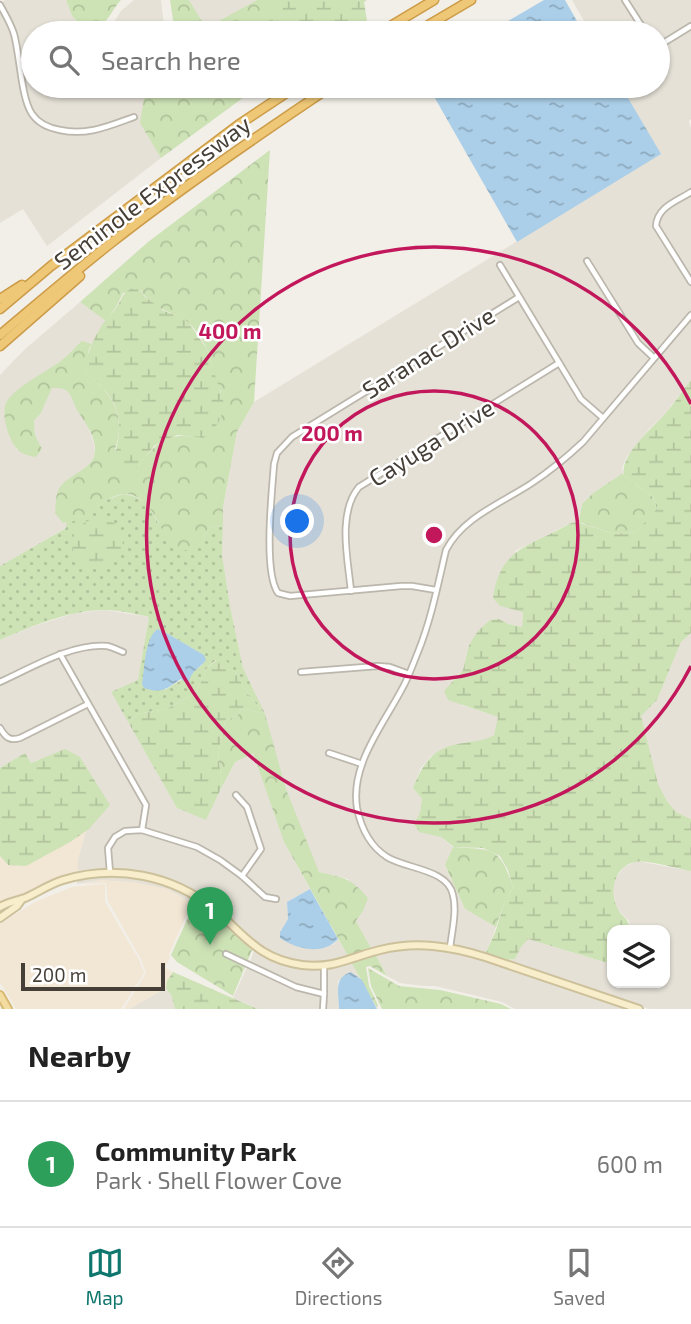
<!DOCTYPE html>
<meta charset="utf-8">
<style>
:root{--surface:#fff;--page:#f6f6f6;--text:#222;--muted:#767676;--line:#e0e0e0;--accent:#0f766e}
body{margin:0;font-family:"Exo 2",sans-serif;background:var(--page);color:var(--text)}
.controls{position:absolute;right:21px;bottom:21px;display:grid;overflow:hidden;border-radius:14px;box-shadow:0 2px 5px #0004}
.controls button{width:63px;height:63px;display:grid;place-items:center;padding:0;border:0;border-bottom:2px solid var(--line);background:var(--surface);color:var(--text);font:35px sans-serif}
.scale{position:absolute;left:21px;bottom:18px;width:144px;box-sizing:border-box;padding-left:7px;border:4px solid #453f37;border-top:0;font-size:19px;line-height:24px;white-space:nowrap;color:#453f37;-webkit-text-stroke:5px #fff;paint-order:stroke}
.you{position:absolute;left:298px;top:522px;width:24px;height:24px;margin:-18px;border:5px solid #fff;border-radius:50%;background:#1a73e8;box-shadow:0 0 0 10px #1a73e833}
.badge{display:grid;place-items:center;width:46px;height:46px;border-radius:50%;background:var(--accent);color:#fff;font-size:23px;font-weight:700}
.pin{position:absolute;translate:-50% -58px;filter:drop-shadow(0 2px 4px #0008)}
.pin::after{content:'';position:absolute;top:37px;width:24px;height:21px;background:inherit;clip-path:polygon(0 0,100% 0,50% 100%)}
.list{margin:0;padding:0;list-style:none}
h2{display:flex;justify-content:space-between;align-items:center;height:91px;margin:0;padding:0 28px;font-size:30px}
h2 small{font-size:23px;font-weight:400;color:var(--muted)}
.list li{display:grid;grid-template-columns:46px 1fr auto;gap:21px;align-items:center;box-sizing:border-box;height:126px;padding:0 28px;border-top:2px solid var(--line)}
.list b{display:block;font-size:26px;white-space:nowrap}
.list p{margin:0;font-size:23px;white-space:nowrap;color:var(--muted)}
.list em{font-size:23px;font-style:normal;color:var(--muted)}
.icon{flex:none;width:38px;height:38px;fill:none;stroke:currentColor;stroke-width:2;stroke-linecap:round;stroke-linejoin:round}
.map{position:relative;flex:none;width:691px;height:1009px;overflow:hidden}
.search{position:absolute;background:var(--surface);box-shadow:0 2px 5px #0004;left:21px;right:21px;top:21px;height:77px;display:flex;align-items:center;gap:18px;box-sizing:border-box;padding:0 24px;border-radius:38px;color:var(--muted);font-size:26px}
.sheet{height:217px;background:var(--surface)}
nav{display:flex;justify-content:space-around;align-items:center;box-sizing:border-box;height:98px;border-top:2px solid var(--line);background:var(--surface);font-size:19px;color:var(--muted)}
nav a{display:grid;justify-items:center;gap:4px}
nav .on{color:var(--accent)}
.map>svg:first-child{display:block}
</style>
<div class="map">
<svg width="691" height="1009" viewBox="0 0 691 1009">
<defs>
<pattern id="grass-dots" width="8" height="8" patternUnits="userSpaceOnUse" patternTransform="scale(1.75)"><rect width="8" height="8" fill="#cde2b5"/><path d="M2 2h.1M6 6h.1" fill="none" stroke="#b1c39c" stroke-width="1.8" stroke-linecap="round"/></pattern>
<pattern id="forest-crowns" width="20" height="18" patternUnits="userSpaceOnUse" patternTransform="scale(1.75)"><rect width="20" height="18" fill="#cde2b5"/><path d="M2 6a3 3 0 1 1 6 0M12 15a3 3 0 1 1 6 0" fill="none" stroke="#b1c39c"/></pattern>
<pattern id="wetland-marsh" width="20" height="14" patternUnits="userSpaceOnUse" patternTransform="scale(1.75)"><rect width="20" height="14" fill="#cde2b5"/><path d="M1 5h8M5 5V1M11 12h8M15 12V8" fill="none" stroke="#b1c39c"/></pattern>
<pattern id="water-ripples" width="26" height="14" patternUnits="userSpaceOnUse" patternTransform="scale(1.75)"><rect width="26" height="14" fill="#abcfe8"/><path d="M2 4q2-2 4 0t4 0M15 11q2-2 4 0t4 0" fill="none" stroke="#8da9bd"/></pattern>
</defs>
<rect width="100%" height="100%" fill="#f2efe8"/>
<!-- residential -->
<g fill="#e5e1d7">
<path d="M5 0H66L72 16 85 29 80 33H33V86H146L141 123 161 158 47 246 23 209 0 223V11L11 36 24 104 30 116 39 124 53 131 69 135H85L110 129 137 118 135 113 108 124 86 130H70L55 126 42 120 34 113 29 101 17 34 2 2Z"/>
<path d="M134 0H161L165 33H107L121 11Z"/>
<path d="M189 0H257L205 29Z"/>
<path d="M572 0H622L642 33H591Z"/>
<path d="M628 0H691V23L658 42V33H649Z"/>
<path d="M691 29V119L689 121 691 129V189L661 208 654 218 653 226 656 233 683 276 691 286V311L654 354 640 341 632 330 588 258 584 260 628 333 636 345 651 358 603 415 583 397 501 261 496 264 515 296 290 434 274 453 271 464 267 535 270 582 275 595 282 598 290 599 401 588H412L433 592 416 649 408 670 391 664 378 663 299 670V675L377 668 389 669 405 675 360 761 328 750 326 755 359 766 353 795 355 810 358 825 364 837 374 849 384 858 397 865 437 879 445 884 450 893 452 905 447 945 415 942 372 950 356 921 363 911 348 879 319 872 309 851 286 789 264 713 243 668 230 606 222 554 223 507 237 432 254 402 660 154 621 86H658V47L666 44Z"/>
<path d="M691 195V278L659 225V220L665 211Z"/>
<path d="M518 300 556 363 363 481 357 486 347 500 343 519 348 589 290 593 280 591 275 581 272 534 277 464 279 454 286 445 293 438Z"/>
<path d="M80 302 106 321 92 344 82 342 66 358 16 391 4 411 10 438 17 450 42 449 35 435 34 421 41 413 52 388H62L70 393 78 411 86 422 94 443 95 454 90 464 60 487 63 523 67 522V527L0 566V375L24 350Z"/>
<path d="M691 318V380L664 415 649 429 626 458 622 468 623 473 593 493 582 504 579 522 571 523 515 551 523 612 522 627 508 624 499 619 469 645 463 670 452 681 461 705 499 717 494 735 483 741 464 742 431 756 421 768 413 788 422 799 420 812 414 824 418 831 441 837 453 847 445 866 465 909 496 927 486 952 492 956 453 946 457 904 455 890 449 880 430 870 399 860 388 854 369 834 363 823 358 795 364 764 370 751 406 687 421 650 449 551 454 541 473 522 533 485 570 458 585 444Z"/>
<path d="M558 367 579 400 599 419 581 440 549 469 471 518 457 529 449 538 444 549 434 587 413 583H401L353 588 349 519 350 508 356 494 360 489Z"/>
<path d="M105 610 149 617 138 681 111 692 177 808 206 819 235 762 253 752 284 842 310 889 287 902 288 919 280 931 333 945 338 939 349 958 324 963 303 962 288 959 270 952 256 944 202 897 183 886 154 875 113 871 111 849 117 839 125 834 142 832 196 849 218 862 238 876 264 900 277 902 279 898 266 895 246 875 264 848 249 806 237 792 232 795 244 808 258 849 242 872 221 857 199 845 145 828 148 803 64 656 87 650 108 649 124 655 126 650 109 643 86 645 61 651 0 679V640L37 625 76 613Z"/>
<path d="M691 633V819L676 812 667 801 658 784 640 715 657 700 681 642Z"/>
<path d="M59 658 85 703 20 736H10L0 723V685Z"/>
<path d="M87 707 143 806 140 828 123 829 112 836 106 847 107 871 78 874V859L86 831 89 829 39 759 31 763 25 753 0 768V734L7 741 13 742 22 740Z"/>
<path d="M637 861 691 871V1009H650L639 1006 506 961 515 959 521 947 528 939 608 963 612 960V983H665V930H630L629 921 617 909 613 891 615 879 624 867Z"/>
<path d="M100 876 125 877 152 880 180 890 204 905 195 900 192 903 167 889 103 880 77 884V879Z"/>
<path d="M414 947 440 949 484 959 631 1009H515L502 1002 435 986H424L400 983 387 976 375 954Z"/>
<path d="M254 950 267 957 321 968 322 991 297 985 250 962Z"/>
<path d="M351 962 361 980 351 972 338 981 339 1009H326L328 993 327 968Z"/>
<path d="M247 967 294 990 322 997 320 1009H258L233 998Z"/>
<path d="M166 988 171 995 175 1009H129Z"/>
</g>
<!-- commercial -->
<g fill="#f2e6d5">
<path d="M86 831 78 859V874L61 878 22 896 12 898 0 904V856L8 865 26 866Z"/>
<path d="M103 880 133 882 167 889 192 903 169 954 170 957 165 968 173 972 167 981 166 988 129 1009H124L146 973 141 959 108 901 106 883 82 884Z"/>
<path d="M105 884V902L139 960 144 973 121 1009H16L0 982V924L35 902 72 887Z"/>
</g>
<!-- grass -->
<path fill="url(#grass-dots)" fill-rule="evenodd" d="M123 494C142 496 150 506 158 523L204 537 210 527 223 525 222 554 230 606 243 668 265 714 248 695 235 671 216 660 206 669 204 677 194 694 166 709 137 714 128 722 111 692 138 680 149 617C135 614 120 610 105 610 69 610 33 626 0 640V566L66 528 67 522C82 519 93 509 105 501 110 498 117 496 123 494ZM157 629 163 631 204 655 202 665C196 669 193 674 187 677 180 681 172 685 165 690Z"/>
<!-- forest -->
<g fill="url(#forest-crowns)">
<path d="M66 0H121C109 13 106 31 85 29L72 16Z"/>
<path d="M170 0H189L206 28 257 0H283V14L265 33H177L173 20Z"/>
<path d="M146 86 201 87 206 86H255V89L161 158 140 123Z"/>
<path d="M270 150 254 402 237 432 223 507V525L210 527C196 552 182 561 164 533 160 526 157 519 153 513 147 504 138 495 127 494 107 493 92 515 74 521 70 522 66 522 63 523L55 513C56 505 55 494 60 487 74 469 103 469 93 438 89 427 83 419 77 410 70 395 71 387 52 388L41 413 34 421 35 435 42 449 36 457C21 455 15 450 9 435 6 426 2 412 6 403 13 388 48 371 62 360 69 355 75 347 82 341L92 344 89 349 85 372C111 392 127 415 115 449L138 467C159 439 167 432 203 438L221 392C213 378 213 363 207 349 203 341 197 332 191 325 177 310 155 314 141 290L123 293 116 307 106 321 80 302 148 242Z"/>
<path d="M623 473 624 476 653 497 657 510 636 532 615 534 579 522 582 504 593 493Z"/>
<path d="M242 708 265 714 286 789 319 872C344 878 350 877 368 898L363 911 356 921 372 950 349 958 284 842 253 753 235 762 220 791 222 783 218 755 225 721 238 715Z"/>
<path d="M453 847C492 850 500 845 513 888L504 903 496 927 465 909 445 865Z"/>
<path d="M195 902 206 909 252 950 233 996 177 962 171 955Z"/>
<path d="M375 954 387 976 370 966 366 967 369 986 378 1005 377 1008 351 962Z"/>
<path d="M368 968 399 986 440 990 501 1004 511 1009H382L371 986Z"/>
</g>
<!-- wetland -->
<g fill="url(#wetland-marsh)">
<path d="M283 0H367L364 2 367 21 346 33H265L283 14Z"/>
<path d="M134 287 141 291 145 297 164 311 179 316 189 323 207 349 225 407 218 423 209 435 203 438 178 435 164 440 154 446 138 467 128 470 119 467C114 457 116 450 118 440 124 408 108 390 85 372 86 354 93 340 102 325 106 319 112 314 116 308 124 296 120 295 134 287Z"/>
<path d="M691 380V633L681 642 657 700 641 716 658 784 667 801 676 812 691 819V871C679 869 645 859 635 862 615 866 609 890 617 907 621 918 628 915 630 930H612V960L608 963 528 939 521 947 515 959C504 961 495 959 486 952L496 930 504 903 513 888 508 870 500 856 483 848 454 847 441 837 419 832 414 824 420 812 422 799 413 788C423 762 434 747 463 743 477 740 482 742 494 735L498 717 448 700 444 691 463 670 469 645 478 631 490 620 499 619 508 624 522 627 523 612 500 606 493 598C500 546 532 546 571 523L577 522 615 534 636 532 657 509 653 497 624 476C619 456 651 429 664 415 674 404 682 391 691 380Z"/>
<path d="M94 519C132 519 130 549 105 567 99 567 93 568 87 565 63 554 70 524 94 519Z"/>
<path d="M222 656 235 671 248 695 265 714 242 708 238 715 225 721 218 755 222 783 220 791 206 820 177 808 128 722 137 714 166 709 194 694 204 677 206 669Z"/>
<path d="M65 749 80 757 110 805 89 829 70 842 26 866 8 865 0 856V768L25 753 31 763Z"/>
<path d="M173 972 258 1009H175L171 995 166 988 167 981Z"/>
</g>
<!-- water -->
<g fill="url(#water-ripples)">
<path d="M544 0H565L582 30 576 33H508L503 24Z"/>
<path d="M428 86H621L661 154 517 242Z"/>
<path d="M157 629 163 631 204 655 206 660C200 668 191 671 189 682L186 683 181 679C166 689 162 694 144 688L142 684C145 667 144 641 157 629Z"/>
<path d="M310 889 338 939C323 956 296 949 280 938V932L288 919 287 902Z"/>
<path d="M351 972 362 980 377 1009H339C339 992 333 978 351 972Z"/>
</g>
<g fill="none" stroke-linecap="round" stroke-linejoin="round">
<defs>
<g id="street">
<path d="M625 0 646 33"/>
<path d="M0 5C5 14 11 24 14 34 20 55 21 98 32 114 38 123 49 128 60 130 87 136 109 126 134 117"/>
<path d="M658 44 665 42 691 26"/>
<path d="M691 192C677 201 657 207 656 226L691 282"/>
<path d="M587 261 638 343 654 358"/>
<path d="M500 265 581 399 603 418"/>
<path d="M436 590 412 586H401L290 596 278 593C263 572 272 492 274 464L277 453 292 437 519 297"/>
<path d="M351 591C348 560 337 513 359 487L559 363"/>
<path d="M60 654 146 805 142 830"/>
<path d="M301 672 378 666 390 667 409 674"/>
<path d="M0 682C31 668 72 643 107 646 112 647 118 650 123 652"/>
<path d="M0 728C6 738 10 741 20 738L88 704"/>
<path d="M329 753 362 764"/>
<path d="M236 795 247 807 261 849 242 876"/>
<path d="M110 873 108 848 115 837 125 831 142 830 197 847 220 860 242 876 265 897 276 899"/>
<path d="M450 948C452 931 457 911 453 895 448 869 406 869 387 857 370 846 361 828 357 808 350 764 384 724 403 687 409 676 413 664 418 652 431 620 438 584 446 550 463 517 502 503 532 483 550 471 567 457 583 442L691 315"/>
<path d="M226 954 296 987 324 994"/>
<path d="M323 1009 324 994V966"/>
</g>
<g id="secondary">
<path d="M0 907C8 902 16 901 25 898 38 892 50 884 63 880 116 864 172 875 214 909 245 935 258 959 302 965 334 969 351 957 380 950 416 941 450 946 485 957L639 1009"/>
<path d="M0 918 17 906 22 899"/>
</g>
<path id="primary" d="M0 995 8 1009"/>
<g id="highway">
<path d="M379 33 434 0"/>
<path d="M415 33 471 0"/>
<path d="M0 299 22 285"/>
<path d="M0 309 51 266 241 123 297 86"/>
<path d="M0 335C37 304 73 273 111 243 182 187 257 136 332 86"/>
<path d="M0 346 80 276"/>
</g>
</defs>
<!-- street casing -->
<use href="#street" stroke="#bcb7ac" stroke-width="8"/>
<!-- secondary casing -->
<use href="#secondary" stroke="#cdc19c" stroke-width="10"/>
<!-- primary casing -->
<use href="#primary" stroke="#d7b971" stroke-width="10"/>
<!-- highway casing -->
<use href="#highway" stroke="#cc9c48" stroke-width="11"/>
<!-- street -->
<use href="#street" stroke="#fff" stroke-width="4.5"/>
<!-- secondary -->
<use href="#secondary" stroke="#f9eecb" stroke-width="6"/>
<!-- primary -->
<use href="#primary" stroke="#f3dca0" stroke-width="6"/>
<!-- highway -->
<use href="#highway" stroke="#eec777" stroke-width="8"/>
</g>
<!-- distance rings -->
<g fill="none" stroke="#c2185b" stroke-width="3.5">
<circle cx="434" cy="535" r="144"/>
<path d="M691 666A288 288 0 1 1 691 404"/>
</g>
<g text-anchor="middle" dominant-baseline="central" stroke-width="5" stroke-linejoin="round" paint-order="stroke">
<!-- street labels -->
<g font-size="24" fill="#453f37" stroke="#fff">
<text transform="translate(152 192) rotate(-37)">Seminole Expressway</text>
<text transform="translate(428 352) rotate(-32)">Saranac Drive</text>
<text transform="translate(431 442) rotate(-32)">Cayuga Drive</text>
</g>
</g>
<circle cx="434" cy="535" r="10" fill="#c2185b" stroke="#fff" stroke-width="3.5"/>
<g font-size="21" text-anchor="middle" font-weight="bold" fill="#c2185b" stroke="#fff" stroke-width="5" stroke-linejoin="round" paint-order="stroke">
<text x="230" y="339">400 m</text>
<text x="332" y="441">200 m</text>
</g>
</svg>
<div class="controls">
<button><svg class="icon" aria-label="layers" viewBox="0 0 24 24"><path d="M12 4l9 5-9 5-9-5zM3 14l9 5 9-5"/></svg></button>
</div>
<div class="scale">200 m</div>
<div class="you"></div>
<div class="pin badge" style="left:210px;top:945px;background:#2e9e5b">1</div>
<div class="search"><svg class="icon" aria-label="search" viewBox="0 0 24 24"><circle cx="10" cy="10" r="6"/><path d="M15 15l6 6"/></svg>Search here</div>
</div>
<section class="sheet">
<h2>Nearby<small></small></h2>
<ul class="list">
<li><span class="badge" style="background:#2e9e5b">1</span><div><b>Community Park</b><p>Park · Shell Flower Cove</p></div><em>600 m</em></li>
</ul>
</section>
<nav>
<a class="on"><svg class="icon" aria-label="map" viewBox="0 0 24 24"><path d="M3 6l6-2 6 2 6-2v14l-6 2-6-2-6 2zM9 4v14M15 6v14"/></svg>Map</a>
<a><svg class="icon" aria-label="directions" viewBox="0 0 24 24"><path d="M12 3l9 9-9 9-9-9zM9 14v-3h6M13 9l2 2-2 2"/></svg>Directions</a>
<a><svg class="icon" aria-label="saved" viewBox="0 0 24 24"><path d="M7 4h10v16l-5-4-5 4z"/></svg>Saved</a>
</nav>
